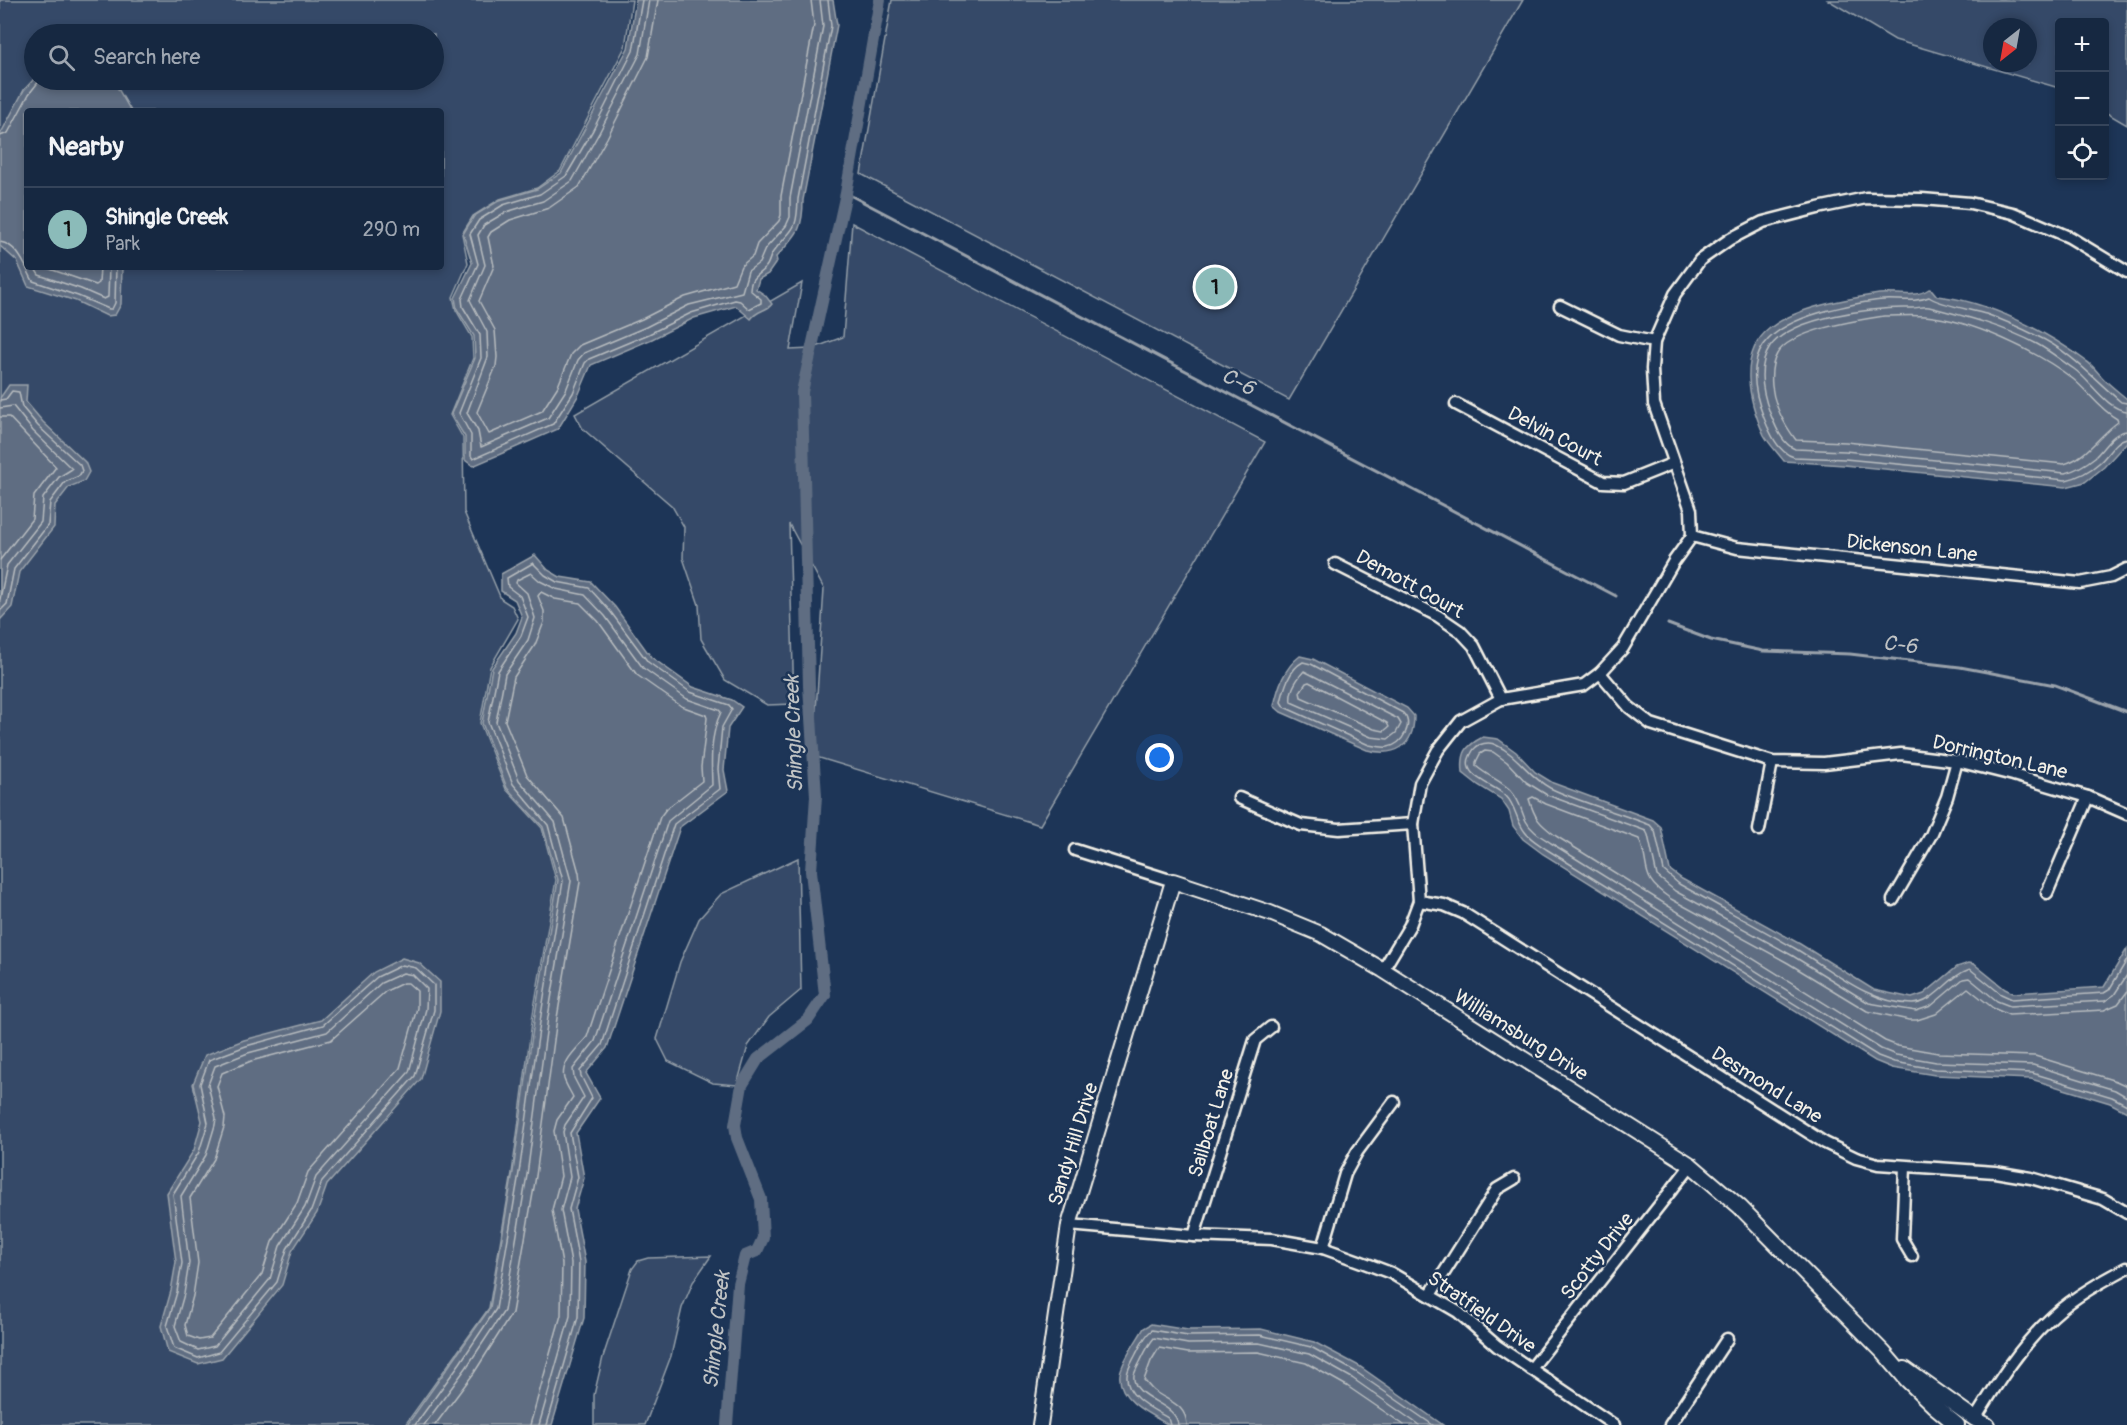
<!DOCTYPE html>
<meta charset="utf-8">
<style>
:root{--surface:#162841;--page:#1f3048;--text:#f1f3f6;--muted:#9ea6b1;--line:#35445a;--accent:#8bbbb9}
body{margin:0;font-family:Pangolin,sans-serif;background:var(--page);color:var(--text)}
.controls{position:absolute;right:18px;top:18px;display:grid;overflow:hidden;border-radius:6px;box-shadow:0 3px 9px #0003}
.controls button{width:54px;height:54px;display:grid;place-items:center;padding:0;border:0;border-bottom:2px solid var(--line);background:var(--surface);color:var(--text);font:30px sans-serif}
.compass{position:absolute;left:1983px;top:18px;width:54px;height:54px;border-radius:50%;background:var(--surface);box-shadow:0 3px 9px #0003;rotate:211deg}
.you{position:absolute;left:1160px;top:758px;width:21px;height:21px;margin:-15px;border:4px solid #fff;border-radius:50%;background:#1a73e8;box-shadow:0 0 0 9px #1a73e833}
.badge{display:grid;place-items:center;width:39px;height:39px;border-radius:50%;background:var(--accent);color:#111;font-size:20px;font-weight:700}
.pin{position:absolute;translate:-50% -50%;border:3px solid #fff;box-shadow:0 2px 6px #0006}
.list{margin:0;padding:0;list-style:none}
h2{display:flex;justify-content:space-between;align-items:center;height:78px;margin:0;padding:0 24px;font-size:26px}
h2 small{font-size:20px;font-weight:400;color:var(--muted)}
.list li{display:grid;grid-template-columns:39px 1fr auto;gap:18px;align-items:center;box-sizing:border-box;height:84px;padding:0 24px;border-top:2px solid var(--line)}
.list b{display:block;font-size:22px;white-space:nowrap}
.list p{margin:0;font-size:20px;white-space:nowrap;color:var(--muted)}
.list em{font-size:20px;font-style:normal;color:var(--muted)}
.icon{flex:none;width:33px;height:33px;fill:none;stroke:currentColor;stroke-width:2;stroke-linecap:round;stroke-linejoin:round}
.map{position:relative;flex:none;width:2127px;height:1425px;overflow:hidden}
.search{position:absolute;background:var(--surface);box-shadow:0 3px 9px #0003;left:24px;top:24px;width:420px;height:66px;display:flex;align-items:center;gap:15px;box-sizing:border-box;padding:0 21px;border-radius:33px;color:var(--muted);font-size:22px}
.panel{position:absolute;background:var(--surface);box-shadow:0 3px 9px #0003;left:24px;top:108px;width:420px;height:162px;border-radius:6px}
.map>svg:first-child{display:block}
</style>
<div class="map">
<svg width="2127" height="1425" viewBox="0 0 2127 1425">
<rect width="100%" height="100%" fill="#1d3557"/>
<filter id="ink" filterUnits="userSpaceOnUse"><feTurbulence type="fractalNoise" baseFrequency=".0167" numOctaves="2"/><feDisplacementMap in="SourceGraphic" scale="12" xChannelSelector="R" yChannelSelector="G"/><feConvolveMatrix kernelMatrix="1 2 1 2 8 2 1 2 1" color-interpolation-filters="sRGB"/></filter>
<g filter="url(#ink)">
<!-- green -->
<g fill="#354a67" stroke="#949ea8" stroke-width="1.5" fill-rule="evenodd">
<path d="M0 0H632L625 47 560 171 537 188 500 199 473 216 462 234 468 263 453 297 456 310 472 337 473 358 450 415 463 438 464 512 501 599 512 606 518 619 490 667 480 723 506 789 542 828 556 880 533 1014 512 1173 489 1308 405 1425H0ZM34 34H434V80H34ZM27 111H441V267H27Z"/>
<path d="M892 0H1523L1289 400 861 174Z"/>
<path d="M1828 0H2127V125L2105 112 2104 22H2060L2059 88 1895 40ZM1992 27H2028V63H1992Z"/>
<path d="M852 223 1265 442 1040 825 813 756 824 589 789 524 794 704 767 705 725 680 701 639 699 605 683 558 684 527 672 506 583 429 575 414 802 283 790 350 811 349 843 337Z"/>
<path d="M798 858 801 990 769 1017 748 1046 737 1085 713 1083 668 1061 657 1039 680 962 699 919 721 894Z"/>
<path d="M711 1256 693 1282 682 1308 671 1356 645 1425H594V1395L603 1357 632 1269 638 1261 648 1258Z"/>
</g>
<!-- water -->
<g fill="#5e6d82" stroke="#9aa2ab" stroke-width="1.5">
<path d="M636 0H833L837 25 803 200C803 232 796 235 776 257L777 261 768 274 759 279 756 289 765 295 772 304C766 312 758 309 751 319L736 306 694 318 652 339 591 365 578 396 558 429 473 466 465 460V437L451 414 475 358 474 336 457 309 455 298 472 263 463 234 474 216 500 200 537 189 561 173 628 48Z"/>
<path d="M34 79 113 80 131 111H27V267H122L121 304 115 315 107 316 76 301 28 286 17 261 0 246V135L24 90Z"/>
<path d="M1929 289 1932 290 1937 296C1988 301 2046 331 2086 361 2094 366 2099 375 2106 381 2112 387 2120 393 2127 399V442L2104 467 2085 482 2066 487 1844 465 1784 461C1777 452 1769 444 1764 435 1749 402 1737 354 1770 328 1797 307 1846 299 1879 294 1896 292 1914 299 1929 289Z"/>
<path d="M9 385H27L26 402 43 422 85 462 89 472 84 481 69 487 55 505 54 527 19 572 12 607 0 620V398Z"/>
<path d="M535 555 548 570 560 577 591 582 615 607 651 657 693 687 732 700 742 707 728 728 724 770 728 791 680 827 607 1048 586 1073 600 1098 576 1133 584 1178 575 1209 585 1262 584 1318 552 1425H407L490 1308 513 1172 535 1014 558 880 543 827 507 788 482 723 492 668 516 633 522 617 515 600 501 591V574Z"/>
<path d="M1300 656 1313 659 1407 708 1414 716C1414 747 1395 757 1367 750L1281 712 1274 706C1278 687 1284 668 1300 656Z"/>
<path d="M1483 737 1498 739 1516 752 1535 772 1553 783 1653 820 1661 827 1670 870 1682 879 1800 944 1874 990 1912 998 1924 994 1957 967 1969 963 1974 964 2005 989 2013 993 2104 987 2127 949V1112L2110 1103 2031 1079 1935 1075 1892 1068 1875 1061 1543 854 1523 839 1513 826 1509 811 1501 799 1478 785 1463 773C1461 753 1465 746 1483 737Z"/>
<path d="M402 958 419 963 440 982V1011L421 1079 327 1185 317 1213 292 1251 282 1285 222 1358 198 1364 168 1352 161 1326 171 1291 176 1262 167 1193 194 1150 202 1121 193 1084 205 1055 244 1040 321 1020 374 972Z"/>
<path d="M1151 1324 1188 1330 1261 1329 1314 1342 1359 1366 1443 1425H1169C1151 1415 1117 1400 1120 1374 1122 1361 1137 1340 1144 1328Z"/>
</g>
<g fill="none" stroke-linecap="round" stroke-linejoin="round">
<!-- shore -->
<g stroke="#b8bcbf" stroke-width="1.5">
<path d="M642 0 633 51 593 130 566 176 540 194 503 205 479 220 470 234 478 264 462 299 463 307 480 335 481 358 459 413 471 435V456L473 459 553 424 573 393 585 363 589 359 649 334 691 313 735 300 740 301 749 309 761 303V299L750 290C751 276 756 277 765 268 770 263 769 257 773 252 792 227 797 234 798 199L831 26 828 0"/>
<path d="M649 0 640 54 599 133 572 181 543 201 506 212 484 225 478 235 485 265 470 300 487 332 488 357 467 413 478 431 481 447 548 418 566 390 578 360 584 353 646 327 689 305 742 292 748 271 759 263 765 249 786 226 790 217V198L823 26 820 0"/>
<path d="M658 0 648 57 607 138 579 187 549 208 510 220 491 232 488 237 494 266 479 301 495 330 497 357 496 366 477 412 489 434 542 411 558 386 571 354 580 345 642 319 685 297 734 283 741 266 753 256 757 244 779 221 781 215V196L814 25 811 0"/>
<path d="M0 136 8 133 29 94 40 80"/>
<path d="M0 242C19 245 25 267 33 281L78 296 109 309H112L115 303 116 267"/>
<path d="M34 267 39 275 81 289 104 299 108 297 109 267"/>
<path d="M44 267 96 285 99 283 100 267"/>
<path d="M1884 316C1898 316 1912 315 1925 316 1971 320 2037 351 2073 379 2088 391 2099 409 2117 419L2118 422C2099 435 2088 457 2064 464L1846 442 1796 440C1784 424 1774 405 1772 386 1771 375 1771 364 1777 354 1790 330 1858 320 1884 316Z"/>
<path d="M0 400 6 399 12 391 19 392 22 407 38 426 80 465 82 471 79 476 65 482 50 502 48 525 14 569 7 604 0 611"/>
<path d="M2127 403 2121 402C2094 379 2070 351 2037 336 2021 328 2003 320 1986 314 1972 310 1938 304 1929 297 1915 303 1899 299 1884 300 1865 301 1847 306 1829 310 1767 326 1738 352 1764 418 1769 431 1778 453 1794 457L1845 459 2066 480C2079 477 2089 472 2099 463 2108 456 2115 440 2127 438"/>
<path d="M0 408 13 406 33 431 72 469 59 477 43 498 41 522 7 565 0 599"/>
<path d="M2127 411C2107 410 2090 380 2074 369 2062 361 2050 351 2037 344 2003 326 1965 316 1929 307 1925 306 1917 308 1912 308 1876 307 1792 316 1770 347 1757 367 1762 392 1770 413 1775 425 1782 444 1795 449L1845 451 2065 473C2077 470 2085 465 2095 457 2105 448 2112 432 2127 431"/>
<path d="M0 417H9L56 467 34 496 32 519 0 560"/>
<path d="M1303 662 1311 664 1403 713C1414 724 1403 744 1388 747 1382 748 1375 746 1369 745L1284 707 1281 702C1284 689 1289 669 1303 662Z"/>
<path d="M1304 671 1398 719 1401 724 1396 733 1388 739 1371 737 1291 702C1289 691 1297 679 1304 671Z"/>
<path d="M1309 682 1387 723 1389 727 1384 731 1374 729 1301 697 1300 692 1306 683Z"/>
<path d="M2127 960 2109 990 2104 993 2012 999 2001 994 1970 969C1948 976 1935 1004 1912 1004 1868 1003 1832 970 1796 949 1758 927 1718 906 1679 884L1664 871 1655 831 1650 825C1618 812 1581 803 1550 788 1529 777 1517 754 1496 745 1491 742 1484 743 1479 745 1474 748 1473 750 1470 756 1460 777 1494 784 1506 796 1516 806 1516 821 1525 832 1530 839 1539 844 1546 849L1878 1056 1894 1062 1935 1069 2032 1073 2112 1097 2127 1105"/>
<path d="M402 965 416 968 434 985V1010L415 1076 322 1181 311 1211 287 1249 277 1282 219 1352 198 1358 174 1348 167 1326 177 1292 182 1263 173 1194 199 1152 208 1123 200 1084 209 1060 246 1046 323 1025 377 977Z"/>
<path d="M403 973 413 975 427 989 426 1009 409 1072 316 1177 305 1207 280 1246 270 1279 215 1346 198 1350 181 1342 175 1326 184 1294 189 1263 181 1196 206 1155 215 1125 216 1118 208 1085 215 1066 248 1053 327 1032 381 983Z"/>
<path d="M2127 975 2114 995 2105 1001 2010 1006 1997 1001 1969 978 1963 979 1931 1006 1916 1011 1869 1003 1793 956 1675 891 1657 876 1648 835 1646 831 1547 795 1526 782 1507 762 1493 752 1485 751 1480 754 1476 762V766C1487 776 1502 781 1511 791 1521 802 1520 809 1526 821 1531 831 1542 837 1551 843L1881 1049 1896 1055 1936 1062 2033 1065 2115 1090 2127 1097"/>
<path d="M403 983H408L417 991V1008L400 1068 308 1172 297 1203 272 1242 262 1274 210 1338 199 1340 188 1336 185 1325 193 1296 198 1263 190 1198 214 1159 224 1127 225 1117 217 1086 222 1073 251 1061 331 1040 386 991Z"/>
<path d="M2127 992 2118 1004 2104 1010 2009 1015 1993 1008 1968 988 1936 1014 1917 1020H1909L1867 1011 1788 963 1671 899C1637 876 1652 869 1639 839L1546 804 1533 797 1529 799C1535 819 1539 823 1556 836L1885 1041 1898 1046 1938 1053 2035 1056 2116 1081 2127 1086"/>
<path d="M415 1425 460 1363 496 1309 519 1173 541 1015 563 881 548 825 513 784 488 722 498 671 521 636 528 617 520 596 508 587 507 578 533 563 545 575 557 582 589 588 610 611 648 662 690 692 729 705 732 709 722 727 718 769 720 789 674 824 602 1045 580 1071 581 1076 592 1098 570 1133 578 1177 569 1209 579 1262 578 1317 547 1425"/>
<path d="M424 1425 466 1368 504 1311 527 1175 548 1017 571 881 555 822 519 780 496 722 505 674 528 640 535 618 527 593 516 583 517 580 531 573 540 581 556 589 585 595 605 616 643 668 687 699 719 710 721 712C710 735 711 761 712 785L668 821 595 1041 573 1069 574 1078 584 1097 565 1125 563 1132 570 1177 561 1210 571 1263 570 1316 539 1425"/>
<path d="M435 1425 474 1373 512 1313 536 1176 557 1018 580 882 579 873 564 818 527 775 505 721 514 677 535 645 544 622V611L538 596 541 592 555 599 580 603 598 621 637 675 681 706 706 715 707 718 701 767 702 781 666 809 660 817 587 1037C577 1049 560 1062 564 1079 566 1085 570 1091 573 1097L557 1120 554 1131 561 1176 552 1210 562 1264 561 1315 530 1425"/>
<path d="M1170 1425 1168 1418C1153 1409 1126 1398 1127 1376 1127 1369 1133 1360 1136 1354 1140 1346 1145 1335 1152 1330L1188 1336 1260 1335 1311 1347 1356 1372 1433 1425"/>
<path d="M1178 1425C1177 1402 1131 1400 1134 1375 1135 1371 1138 1366 1140 1362 1144 1354 1148 1345 1154 1338L1188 1344 1259 1343 1309 1354 1352 1378 1419 1425"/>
<path d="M1187 1425C1186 1404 1169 1402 1154 1391 1150 1388 1147 1383 1144 1380L1151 1361 1159 1348 1188 1353 1258 1352 1306 1363 1347 1386 1404 1425"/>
</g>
<!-- stream -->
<g stroke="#9aa2ab" stroke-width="3">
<path d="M846 193 1616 596"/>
<path d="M1668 624 1711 640 1763 651 1850 654 1960 667 2055 685 2127 712"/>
</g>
<!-- canal -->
<path stroke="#5e6d82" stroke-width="12" d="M727 1425 738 1284 745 1256 757 1251 763 1238 761 1199 737 1138 735 1125 742 1085 758 1059 808 1020 825 995 811 871 816 796 809 686 802 392 846 193 880 0"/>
<defs>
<g id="minor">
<path d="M1560 306 1619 335 1654 342"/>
<path d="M1456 404 1603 482 1624 483 1674 463"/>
<path d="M1692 536 1737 548 2080 583 2111 577 2127 569"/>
<path d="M1335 564 1438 616 1460 631 1474 646 1501 699"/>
<path d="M1600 673 1629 707 1651 724 1772 762 1824 763 1901 754 1957 761 2013 775 2088 797 2127 814"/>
<path d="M1239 798 1301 825 1339 829 1413 824"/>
<path d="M1759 830 1772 762"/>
<path d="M1075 850 1173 881"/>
<path d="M2047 893 2088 797"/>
<path d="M1893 900 1931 835 1947 797 1957 761"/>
<path d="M1419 901 1444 905 1463 913 1825 1143 1856 1158 1878 1164 1995 1172 2031 1178 2103 1199 2127 1213"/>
<path d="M1383 970 1410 925 1419 901 1413 824 1420 783 1438 750 1461 721 1501 699 1584 685 1600 673 1623 648 1674 561 1692 536 1691 510 1654 404 1652 369 1654 342 1675 294 1700 260 1730 239 1763 222 1818 208 1866 198 1922 199 1970 203 2013 213 2069 237 2127 272"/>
<path d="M1905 1167 1902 1239 1912 1256"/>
<path d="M1069 1225 1194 1236 1272 1239 1323 1248 1359 1261 1391 1273 1458 1312 1497 1346 1614 1425"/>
<path d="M1194 1236 1255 1040 1271 1027"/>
<path d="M1323 1248 1345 1174 1357 1152 1394 1102"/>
<path d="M1430 1295 1497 1189 1514 1179"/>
<path d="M1531 1369 1691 1165"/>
<path d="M1975 1419C1998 1382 2021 1345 2053 1316 2075 1296 2101 1282 2127 1268"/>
<path d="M1670 1425 1727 1339"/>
</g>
<g id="tertiary">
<path d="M1905 1369 1975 1419 1987 1425"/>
<path d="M1040 1425 1069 1225 1173 881 1270 913 1321 934 1383 970 1691 1165 1740 1207 1884 1353 1907 1380 1933 1405 1957 1425"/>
</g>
</defs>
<!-- minor casing -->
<use href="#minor" stroke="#f4f1e8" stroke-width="15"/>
<!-- tertiary casing -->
<use href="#tertiary" stroke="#f4f1e8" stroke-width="18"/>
<!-- minor -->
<use href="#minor" stroke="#1d3557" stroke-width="10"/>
<!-- tertiary -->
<use href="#tertiary" stroke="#1d3557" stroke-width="14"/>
</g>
</g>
<g text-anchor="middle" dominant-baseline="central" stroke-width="5" stroke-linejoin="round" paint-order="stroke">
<!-- street labels -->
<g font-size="20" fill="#f4f1e8" stroke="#1d3557">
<text transform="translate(1555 436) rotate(28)">Delvin Court</text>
<text transform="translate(1912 548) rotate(6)">Dickenson Lane</text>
<text transform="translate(1410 584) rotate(29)">Demott Court</text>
<text transform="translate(2000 757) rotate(13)">Dorrington Lane</text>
<text transform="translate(1521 1035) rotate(32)">Williamsburg Drive</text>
<text transform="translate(1767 1085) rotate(32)">Desmond Lane</text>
<text transform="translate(1211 1123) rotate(-73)">Sailboat Lane</text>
<text transform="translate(1073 1144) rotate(-73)">Sandy Hill Drive</text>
<text transform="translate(1597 1256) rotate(-52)">Scotty Drive</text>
<text transform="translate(1482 1312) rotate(35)">Stratfield Drive</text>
</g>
<!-- water labels -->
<g font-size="21" font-style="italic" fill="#c0c3c4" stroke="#1d3557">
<text transform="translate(1238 382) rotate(28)">C-6</text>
<text transform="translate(1900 645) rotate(7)">C-6</text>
<text transform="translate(794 734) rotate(-92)">Shingle Creek</text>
<text transform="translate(717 1330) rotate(-84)">Shingle Creek</text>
</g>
</g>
</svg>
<div class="controls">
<button>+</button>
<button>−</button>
<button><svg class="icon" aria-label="locate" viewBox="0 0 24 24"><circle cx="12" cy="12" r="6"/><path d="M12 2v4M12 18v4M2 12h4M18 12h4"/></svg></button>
</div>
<svg class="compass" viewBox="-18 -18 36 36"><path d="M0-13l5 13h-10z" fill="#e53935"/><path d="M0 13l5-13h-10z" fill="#9ea6b1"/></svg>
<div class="you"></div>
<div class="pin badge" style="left:1215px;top:287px">1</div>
<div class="search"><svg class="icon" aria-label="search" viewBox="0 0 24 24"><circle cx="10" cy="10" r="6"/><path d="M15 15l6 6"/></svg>Search here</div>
<section class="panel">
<h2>Nearby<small></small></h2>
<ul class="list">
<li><span class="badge">1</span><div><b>Shingle Creek</b><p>Park</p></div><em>290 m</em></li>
</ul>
</section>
</div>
